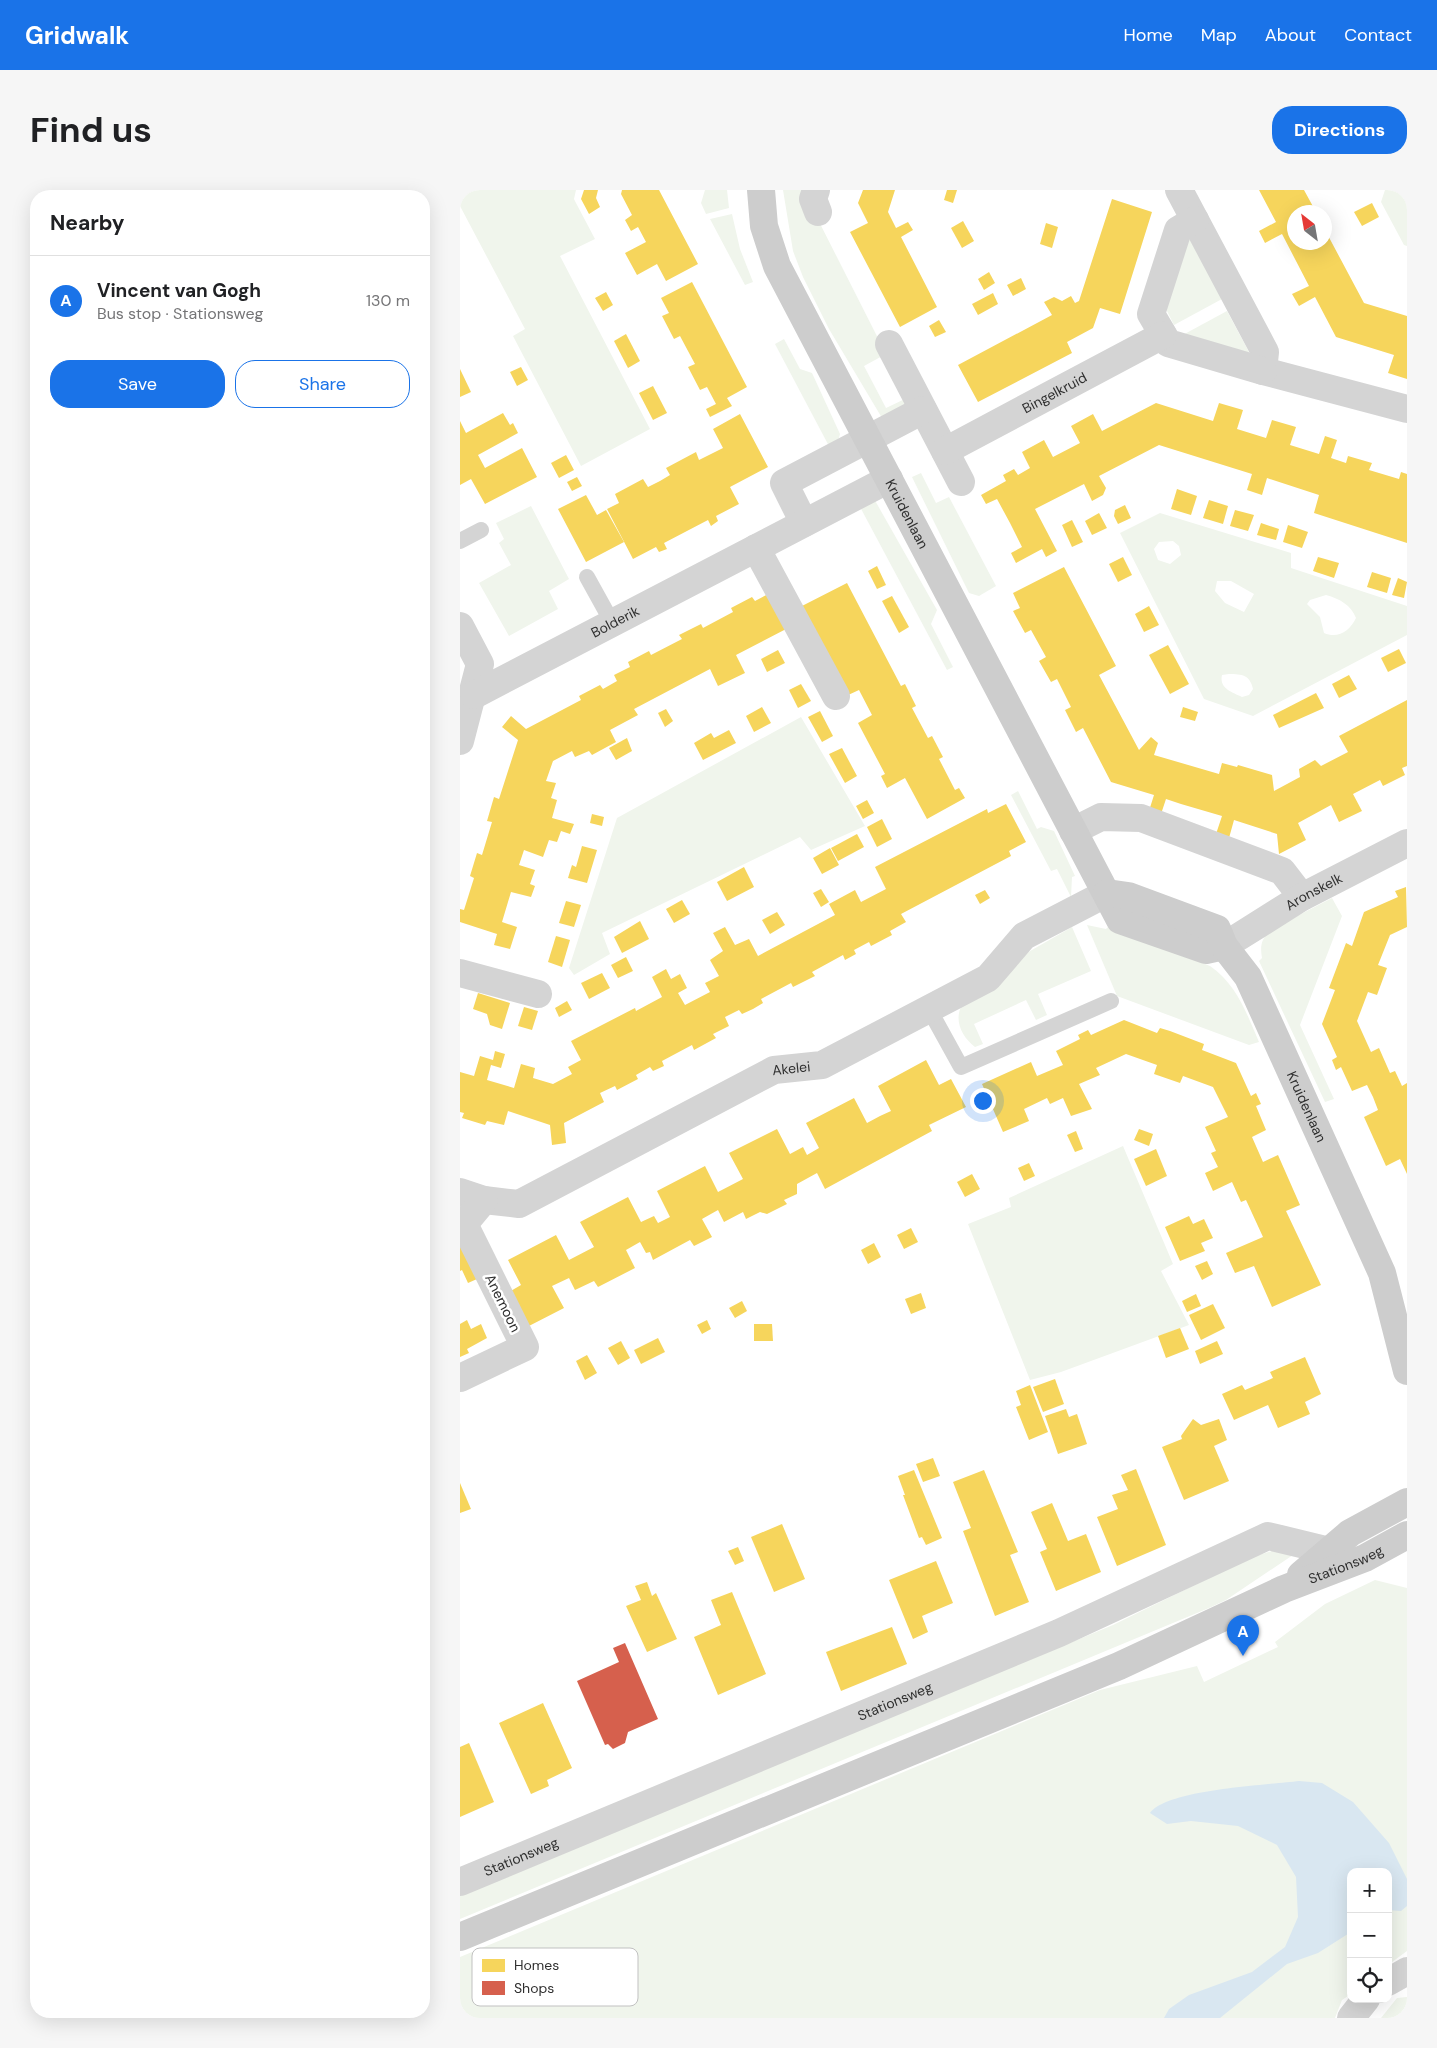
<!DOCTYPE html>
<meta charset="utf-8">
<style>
:root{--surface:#fff;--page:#f6f6f6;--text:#202124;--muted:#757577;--line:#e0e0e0;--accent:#1a73e8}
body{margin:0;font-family:"DM Sans",sans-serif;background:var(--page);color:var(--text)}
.controls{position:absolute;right:15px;bottom:15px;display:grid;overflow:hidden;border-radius:10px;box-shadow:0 5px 20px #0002}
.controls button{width:45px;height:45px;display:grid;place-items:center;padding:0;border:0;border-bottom:1px solid var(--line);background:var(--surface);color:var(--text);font:25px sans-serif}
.compass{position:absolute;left:827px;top:15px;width:45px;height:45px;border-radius:50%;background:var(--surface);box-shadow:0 5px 20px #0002;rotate:329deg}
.you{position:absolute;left:522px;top:910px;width:18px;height:18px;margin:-12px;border:4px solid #fff;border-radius:50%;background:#1a73e8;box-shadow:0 0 0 8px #1a73e833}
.badge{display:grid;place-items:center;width:32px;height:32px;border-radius:50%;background:var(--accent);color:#fff;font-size:16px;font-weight:700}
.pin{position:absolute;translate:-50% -41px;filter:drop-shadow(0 1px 2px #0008)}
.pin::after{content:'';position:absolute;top:26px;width:18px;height:15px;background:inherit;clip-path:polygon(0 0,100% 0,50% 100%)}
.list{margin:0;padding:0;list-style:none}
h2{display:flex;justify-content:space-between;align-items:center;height:65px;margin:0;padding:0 20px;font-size:21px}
h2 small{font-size:16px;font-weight:400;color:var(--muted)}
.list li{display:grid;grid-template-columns:32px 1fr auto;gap:15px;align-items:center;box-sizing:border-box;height:90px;padding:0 20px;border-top:1px solid var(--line)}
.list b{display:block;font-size:19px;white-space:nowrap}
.list p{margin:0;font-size:16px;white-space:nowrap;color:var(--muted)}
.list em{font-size:16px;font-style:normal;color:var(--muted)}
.actions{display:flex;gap:10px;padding:15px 20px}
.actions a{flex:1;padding:11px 0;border:1px solid var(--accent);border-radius:20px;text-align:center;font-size:18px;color:var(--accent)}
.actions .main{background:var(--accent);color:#fff}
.icon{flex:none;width:28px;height:28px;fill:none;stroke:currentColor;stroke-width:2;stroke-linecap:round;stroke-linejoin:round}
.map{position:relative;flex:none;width:947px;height:1828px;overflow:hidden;border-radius:20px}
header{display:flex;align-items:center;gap:30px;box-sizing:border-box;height:70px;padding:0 25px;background:var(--accent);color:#fff}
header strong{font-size:24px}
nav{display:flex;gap:28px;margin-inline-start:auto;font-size:18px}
.intro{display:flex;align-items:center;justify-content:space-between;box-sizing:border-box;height:120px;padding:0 30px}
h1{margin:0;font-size:35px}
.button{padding:12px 22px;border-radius:20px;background:var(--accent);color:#fff;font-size:18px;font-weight:700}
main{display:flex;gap:30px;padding:0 30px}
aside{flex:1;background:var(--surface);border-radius:20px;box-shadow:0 5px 20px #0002}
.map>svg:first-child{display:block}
</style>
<header>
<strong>Gridwalk</strong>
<nav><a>Home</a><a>Map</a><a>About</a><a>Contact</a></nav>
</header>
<div class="intro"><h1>Find us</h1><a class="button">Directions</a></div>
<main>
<aside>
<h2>Nearby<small></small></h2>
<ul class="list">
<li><span class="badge">A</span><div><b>Vincent van Gogh</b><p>Bus stop · Stationsweg</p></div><em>130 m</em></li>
</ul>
<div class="actions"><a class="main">Save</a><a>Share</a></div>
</aside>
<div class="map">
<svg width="947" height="1828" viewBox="0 0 947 1828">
<rect width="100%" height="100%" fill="#fff"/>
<!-- green -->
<g fill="#f0f5ec" fill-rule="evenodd">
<path d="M0 0H116L114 9 116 13 135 49 100 66 190 239 121 276 53 146 65 139 0 16Z"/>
<path d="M245 0H267L269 18 246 24 241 13Z"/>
<path d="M323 0H343L426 164 404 176 426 218 449 207 450 212 425 233 369 139 343 87 333 61Z"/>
<path d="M925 0H947V56L944 55 921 12Z"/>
<path d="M272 24 280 59 293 92 285 95 250 29Z"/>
<path d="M727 44 762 109 714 135 704 115Z"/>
<path d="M767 121 789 162 780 166 719 147Z"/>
<path d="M324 149 340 179 352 183 380 244 376 258H370L315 154Z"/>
<path d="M461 283 476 313 489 307 536 396 519 406 509 403 452 287Z"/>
<path d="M413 307 477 420 471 434 493 477 487 480 399 315Z"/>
<path d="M71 316 109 389 89 401 98 419 49 446 19 393 51 375 39 353 44 349 36 333Z"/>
<path d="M700 323 831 363V378L947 416V445L793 526 744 509 660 343ZM713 351 719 356 721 365 710 374 698 370 694 359 699 352ZM771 391 794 404 784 422 765 413 755 401 757 391ZM866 405C880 409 891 415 896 428 890 441 878 449 864 443L860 427 847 414 850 410ZM769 484C782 484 790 485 793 499L789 505 782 507C771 502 759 498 762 485Z"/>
<path d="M341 527 405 636 351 660 340 647 142 743 150 764 114 785 109 778 157 628Z"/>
<path d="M558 601 577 639 581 637 594 641 615 686 612 687 611 707 597 679 591 681 551 605Z"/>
<path d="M872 708 882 726 840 835 874 909 865 912 799 771 802 768C800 756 801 750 810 740Z"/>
<path d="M627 735 646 739 650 735 750 776C777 795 786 822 799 852L789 855 657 806Z"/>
<path d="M612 737 631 781 578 804 587 825 576 830 566 810 514 834 523 854 515 857C501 846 493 829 503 813L565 764Z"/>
<path d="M663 956 713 1074 701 1081 729 1135 601 1182 570 1190 508 1034 551 1017 549 1008Z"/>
<path d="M812 1361 831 1363 833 1365 766 1410 749 1418 0 1729V1706L653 1435 792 1367Z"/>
<path d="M915 1390 947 1398V1761L928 1775V1682H891V1804L882 1810 875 1828H0V1767L640 1500 737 1476 744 1492 818 1457 815 1452 865 1414Z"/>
<path d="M947 1807V1828H921L937 1808Z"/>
</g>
<!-- water -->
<path fill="#d9e7f1" d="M839 1591 862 1593 893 1612 929 1653 947 1689V1716L941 1721 928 1720V1682H891V1742L858 1763 827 1774 760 1828H704L709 1819 729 1805 792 1782 825 1757 838 1727 836 1687 817 1655 778 1636 731 1631 707 1634 690 1623C707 1599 807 1595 839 1591Z"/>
<!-- homes -->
<g fill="#f6d55c">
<path d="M124 0H138L136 8 140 17 129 24 121 9Z"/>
<path d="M162 0H199L238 74 206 91 197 74 177 85 165 63 186 52 178 37 171 41 165 30 172 25 161 4Z"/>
<path d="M403 0H435L428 22 436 38 448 32 453 40 441 47 477 117 440 137 390 42 408 33 398 13Z"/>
<path d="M487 0H497L493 13 484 10Z"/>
<path d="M799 0H844L856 22H834V52H864V38L904 113 947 126V189L928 183 934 165 876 147 855 107 839 116 832 104 849 96 822 44 805 53 799 41 816 32Z"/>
<path d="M652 9 692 22 660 124 640 118 633 138 607 152 612 163 518 212 498 175 592 125 584 112 594 107 602 111 611 106 615 113 619 111Z"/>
<path d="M912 13 919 27 902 36 894 22Z"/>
<path d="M503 31 514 51 502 58 491 38Z"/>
<path d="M586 33 598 37 592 58 580 54Z"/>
<path d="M529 82 535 93 524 100 518 89Z"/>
<path d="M561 88 566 99 553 106 547 95Z"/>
<path d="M232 92 287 197 267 208 272 216 250 227 246 219 256 214 247 197 240 200 228 177 235 174 228 161 220 146 214 149 202 126 209 123 201 108Z"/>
<path d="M146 102 153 115 143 121 135 108Z"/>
<path d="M533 103 538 114 518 125 512 114Z"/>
<path d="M479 130 486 142 475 147 469 136Z"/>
<path d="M166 144 180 171 168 178 154 151Z"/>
<path d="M61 177 68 190 57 196 50 182Z"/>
<path d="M0 179 11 202 0 207Z"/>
<path d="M193 196 207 223 193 230 179 203Z"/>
<path d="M696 213 753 231 759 213 783 220 777 239 806 248 812 230 836 237 830 255 859 264 865 246 877 250 871 268 886 273 888 266 912 273 909 280 939 289 941 282 947 284V353L854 323 859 305 807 288 802 305 787 300 792 284 699 255 639 286 646 298 643 305 632 311 624 294 575 319 597 361 586 367 582 359 556 373 551 363 562 357 550 333 537 309 526 314 521 305 546 291 543 285 554 279 558 285 570 278 562 262 584 250 593 267 620 253 611 236 633 224 642 241Z"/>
<path d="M43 223 50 235 53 233 58 243 18 265 25 278 62 258 77 287 25 314 11 289 0 295V231L6 243Z"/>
<path d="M280 224 308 277 270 297 279 314 256 326 258 331 251 336 248 330 204 353 207 359 199 362 196 357 173 369 147 319 159 313 155 304 183 289 188 297 200 291 210 285 206 278 236 262 239 270 263 258 253 239Z"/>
<path d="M106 265 114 280 99 288 91 273Z"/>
<path d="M117 287 122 296 112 301 107 292Z"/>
<path d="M717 299 737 306 731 325 711 319Z"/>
<path d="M126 305 137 325 146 320 164 352 126 372 98 319Z"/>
<path d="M749 310 768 316 763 334 743 328Z"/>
<path d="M665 315 671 328 658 334 654 326 655 320Z"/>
<path d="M775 320 794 325 788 341 770 336Z"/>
<path d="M639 323 647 338 632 345 625 331Z"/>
<path d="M612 330 623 352 612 357 602 335Z"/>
<path d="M801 333 819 339 816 350 797 345Z"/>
<path d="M828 335 848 342 842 358 823 352Z"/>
<path d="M663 367 672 385 658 392 649 374Z"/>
<path d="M858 367 879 373 874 388 853 381Z"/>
<path d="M417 376 426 395 417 399 408 381Z"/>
<path d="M604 377 656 476 639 485 679 560 691 547 698 553 694 565 759 584 762 573 777 577 778 575 812 585 814 601 840 587 839 579 855 570 861 576 888 562 879 546 947 510V576L942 578 945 585 923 596 920 590 893 604 902 621 879 632 871 615 838 633 846 650 819 664 817 644 774 630 769 648 756 644 762 626 721 614 706 609 700 627 688 624 694 605 651 592 623 538 616 542 605 520 611 517 597 489 591 492 579 471 586 467 571 440 565 443 553 421 560 418 553 403Z"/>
<path d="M912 382 931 388 927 403 907 397Z"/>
<path d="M938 388 947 392 944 408 932 405Z"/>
<path d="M387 393 441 496 445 494 456 516 452 518 468 548 472 546 483 567 479 569 495 600 499 598 505 608 467 629 445 588 427 598 421 586 425 584 398 533 412 525 399 500 386 506 340 417Z"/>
<path d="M310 403 328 438 276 465 285 483 258 496 250 479 174 519 178 525 150 540 156 552 132 565 129 561 115 567 112 561 93 571 86 591 96 593 91 608 97 610 92 628 114 634 110 644 101 641 97 652 89 650 83 667 64 660 59 675 75 680 70 694 75 696 71 707 51 702 42 732 57 737 50 759 34 755 37 744 0 732V719L4 720 14 688 10 686 17 663 22 665 32 632 27 631 34 607 39 609 58 550 42 537 51 526 66 539 121 510 119 506 140 495 143 499 157 491 154 485 170 477 168 472 189 461 191 465 222 449 219 445 241 434 243 438 273 422 271 418 292 407 295 411Z"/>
<path d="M432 406 449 437 439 443 422 411Z"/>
<path d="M689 416 699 435 684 442 675 424Z"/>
<path d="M708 455 729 494 710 504 689 465Z"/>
<path d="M939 459 946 473 928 482 921 468Z"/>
<path d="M318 460 325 473 307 482 301 469Z"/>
<path d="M889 485 897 499 879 508 872 494Z"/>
<path d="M341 494 351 511 338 518 329 500Z"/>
<path d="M856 503 864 518 819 538 813 525Z"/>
<path d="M302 517 311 533 294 542 286 526Z"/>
<path d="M723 517 738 522 735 531 720 527Z"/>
<path d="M206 519 213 531 205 537 198 523Z"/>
<path d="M360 521 373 546 362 552 348 527Z"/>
<path d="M269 540 276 553 243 570 234 553 251 543 254 548Z"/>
<path d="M167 548 172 561 156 570 149 558Z"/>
<path d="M382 558 397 586 385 593 369 564Z"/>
<path d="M407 610 414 623 403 629 396 616Z"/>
<path d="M546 614 566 652 549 661 551 666 441 724 446 732 430 741 432 745 411 756 409 752 394 760 396 764 385 770 383 765 352 782 355 786 333 797 331 793 301 809 303 813 293 819 282 824 279 820 265 827 269 836 253 844 256 848 234 860 232 855 202 871 204 876 193 881 190 877 176 885 178 889 157 900 155 896 140 903 144 912 104 933 106 953 92 955 90 935 48 921 44 935 27 931 25 935 2 928 4 923 0 922V882L14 886 20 866 33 870 35 861 45 864 41 878 31 875 27 890 54 898 61 874 75 878 73 888 93 894 112 884 108 877 121 870 111 851 175 818 176 821 202 807 192 787 206 779 211 789 220 784 227 798 218 803 225 815 250 802 245 793 259 786 250 770 263 761 253 743 265 737 275 755 289 749 298 766 375 725 369 714 395 700 401 712 426 699 415 677 527 619 528 623Z"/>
<path d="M132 624 144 627 142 636 130 633Z"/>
<path d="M422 629 432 649 417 657 407 637Z"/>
<path d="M397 644 404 657 378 671 371 658Z"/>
<path d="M122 656 137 660 127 693 108 688 112 675 116 677Z"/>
<path d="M370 658 379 675 362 684 353 668Z"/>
<path d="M284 677 294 697 267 711 257 692Z"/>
<path d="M946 697 947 737 930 745 918 775 927 778 917 805 908 802 897 831 911 862 919 858 930 883 935 881 942 896 947 893V984L940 969 926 976 904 927 918 920 913 907 907 895 892 901 881 877 876 880 872 870 877 867 862 834 875 800 869 798 886 753 892 756 904 722 938 707 935 701Z"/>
<path d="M361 699 369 712 361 717 353 703Z"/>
<path d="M525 700 530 708 520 714 515 705Z"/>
<path d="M222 710 230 724 214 733 206 719Z"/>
<path d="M106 711 121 715 114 737 99 733Z"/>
<path d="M317 722 325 735 310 744 302 730Z"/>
<path d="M180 731 189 749 162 763 154 747Z"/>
<path d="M96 746 110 750 102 777 88 772Z"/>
<path d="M166 767 173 781 158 788 151 775Z"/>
<path d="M142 783 150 798 129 809 121 793Z"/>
<path d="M18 803 50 813 42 839 30 835 27 824 13 819Z"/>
<path d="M107 811 112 820 99 827 95 818Z"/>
<path d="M64 817 78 821 72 840 58 836Z"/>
<path d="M664 830 697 843 700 838 710 841 744 854 742 860 776 873 791 906 796 903 801 914 796 916 806 940 792 947 803 972 818 965 840 1015 826 1021 861 1095 812 1117 794 1076 775 1083 766 1063 803 1047 786 1010 781 1012 772 992 753 1001 745 983 758 977 751 963 756 961 745 937 768 927 753 897 723 886 720 893 694 884 697 875 666 864 636 878 640 885 619 894 632 919 611 926 603 908 590 914 587 908 564 919 569 931 543 942 522 894 571 872 577 886 603 875 596 861 620 849 618 845 628 840 631 845Z"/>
<path d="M466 870 479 895 491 889 506 917 469 935 472 941 365 999 357 983 337 994V1004L324 1010 327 1014 307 1024 300 1022 286 1029 283 1022 264 1032 258 1020 242 1029 252 1047 234 1056 230 1050 193 1070 190 1062 186 1063 180 1052 166 1060 175 1078 138 1097 134 1091 115 1100 109 1088 92 1096 104 1118 67 1137 49 1102 61 1095 48 1070 96 1045 109 1070 134 1057 120 1032 168 1007 181 1032 194 1026 198 1033 210 1027 197 1001 245 976 258 1002 283 989 269 963 317 939 330 964 343 957 347 965 359 958 346 933 394 908 407 933 420 926 431 921 418 896Z"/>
<path d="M679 939 693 944 689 956 674 950Z"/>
<path d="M616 941 623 959 615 962 607 945Z"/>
<path d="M696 959 707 986 686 996 674 969Z"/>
<path d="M569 973 575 986 564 991 558 978Z"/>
<path d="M512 984 520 999 505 1007 497 992Z"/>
<path d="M729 1026 733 1034 744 1029 753 1048 741 1053 745 1061 720 1071 705 1037Z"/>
<path d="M451 1038 458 1052 444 1059 437 1045Z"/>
<path d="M0 1053 17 1089 8 1093 2 1080 0 1081Z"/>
<path d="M414 1053 421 1067 408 1074 401 1060Z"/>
<path d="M747 1071 753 1084 742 1090 735 1076Z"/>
<path d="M461 1103 466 1118 451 1124 445 1109Z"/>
<path d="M736 1104 741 1116 727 1122 722 1111Z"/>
<path d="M282 1111 287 1121 275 1128 269 1118Z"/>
<path d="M753 1114 765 1138 741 1150 729 1125Z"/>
<path d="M7 1130 11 1139 21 1134 27 1148 7 1159 9 1163 0 1167V1134Z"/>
<path d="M247 1130 251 1139 242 1144 237 1135Z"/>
<path d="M294 1134H312L313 1151H294Z"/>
<path d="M720 1138 729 1159 706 1168 698 1146Z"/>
<path d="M198 1148 205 1162 181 1174 174 1160Z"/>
<path d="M161 1151 170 1168 158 1175 148 1158Z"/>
<path d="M757 1151 763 1164 740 1174 735 1161Z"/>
<path d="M127 1165 137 1183 125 1190 116 1171Z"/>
<path d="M845 1167 861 1204 845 1212 850 1224 818 1238 808 1215 774 1230 762 1204 782 1195 785 1200 813 1188 810 1182Z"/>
<path d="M595 1189 604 1214 583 1222 573 1197Z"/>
<path d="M570 1195 588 1242 569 1250 556 1217 561 1215 556 1201Z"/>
<path d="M606 1219 609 1227 617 1224 627 1254 598 1264 585 1226Z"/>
<path d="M733 1229 741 1235 759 1229 767 1250 754 1256 769 1291 724 1310 702 1257 722 1249 721 1246Z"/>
<path d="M473 1268 480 1286 463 1292 456 1274Z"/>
<path d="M676 1279 706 1355 657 1376 637 1327 658 1319 652 1305 668 1300 661 1285Z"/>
<path d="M454 1280 482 1348 466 1355 462 1347 459 1348 443 1305H445L438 1286Z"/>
<path d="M524 1280 558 1362 550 1365 569 1412 535 1426 503 1341 511 1338 493 1292Z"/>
<path d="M0 1293 11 1319 0 1323Z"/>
<path d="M592 1313 608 1351 626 1344 641 1382 596 1401 580 1362 587 1359 571 1322Z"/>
<path d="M322 1334 345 1389 314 1402 291 1347Z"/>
<path d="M278 1357 284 1371 275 1375 268 1361Z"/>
<path d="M476 1371 493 1413 462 1426 468 1442 453 1449 429 1390Z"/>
<path d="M187 1392 192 1406 196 1403 217 1449 187 1462 166 1416 181 1410 175 1396Z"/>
<path d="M272 1402 306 1484 258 1505 234 1447 261 1435 251 1410Z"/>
<path d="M432 1437 447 1474 381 1501 366 1462Z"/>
<path d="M83 1513 112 1578 87 1590 89 1596 71 1604 39 1533Z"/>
<path d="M9 1553 34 1612 0 1627V1557Z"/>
</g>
<!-- shops -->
<path fill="#d6604d" d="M165 1453 198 1529 168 1542 165 1553 153 1559 148 1554 145 1555 117 1491 159 1472 153 1458Z"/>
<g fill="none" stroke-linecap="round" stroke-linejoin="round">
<!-- lane -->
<g stroke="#d4d4d4" stroke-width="16">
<path d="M0 351 21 340"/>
<path d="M127 387 153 434"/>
<path d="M469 819 501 877 651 811"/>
</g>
<!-- street -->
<g stroke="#d4d4d4" stroke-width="28">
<path d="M356 0 353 9 358 22"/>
<path d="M719 0 805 162 803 181 947 219"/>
<path d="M735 30 718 40 691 124 708 153 803 181"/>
<path d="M429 154 501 292"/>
<path id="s1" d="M485 261 703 145"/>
<path d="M344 333 324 293 463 220"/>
<path d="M296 358 376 506"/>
<path d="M0 436 20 474 0 551"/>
<path id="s2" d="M14 505 429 289"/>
<path d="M613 641 641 627 681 628 822 681 842 707"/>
<path id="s3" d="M764 756 842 707 947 653"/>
<path d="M0 783 78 804"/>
<path id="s4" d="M0 1002 24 1010 59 1014 314 880 362 875 528 788 564 746 647 703"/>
<path d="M0 1188 65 1157 4 1034 24 1010"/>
<path id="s5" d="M0 1692 599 1443 808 1346 870 1361"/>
<path d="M928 1792 947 1781"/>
<path d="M891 1828 906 1809"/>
</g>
<!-- secondary -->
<g stroke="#cdcdcd" stroke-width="28">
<path id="s6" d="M301 0 304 36 317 76 660 730 746 760 764 756"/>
<path id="s7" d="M647 703 668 706 757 739 764 756 788 787 922 1083 947 1181"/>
<path d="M841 1385 890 1343 947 1312"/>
<path id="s8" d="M0 1747 659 1476 824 1399 905 1368 947 1345"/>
</g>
</g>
<g text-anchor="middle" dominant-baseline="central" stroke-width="5" stroke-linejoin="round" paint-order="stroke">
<!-- street labels -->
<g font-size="14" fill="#2f2f2f" stroke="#fff">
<text stroke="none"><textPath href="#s1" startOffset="124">Bingelkruid</textPath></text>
<text stroke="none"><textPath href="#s6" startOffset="358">Kruidenlaan</textPath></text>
<text stroke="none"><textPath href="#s2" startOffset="159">Bolderik</textPath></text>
<text stroke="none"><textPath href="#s3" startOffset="105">Aronskelk</textPath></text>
<text stroke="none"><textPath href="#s4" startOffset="366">Akelei</textPath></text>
<text stroke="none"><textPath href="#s7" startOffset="316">Kruidenlaan</textPath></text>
<text transform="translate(43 1113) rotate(64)">Anemoon</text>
<text stroke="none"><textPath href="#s8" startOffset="961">Stationsweg</textPath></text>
<text stroke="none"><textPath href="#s5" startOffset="471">Stationsweg</textPath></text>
<text stroke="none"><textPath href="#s5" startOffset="66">Stationsweg</textPath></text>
</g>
</g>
<!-- legend -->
<rect x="12" y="1758" width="166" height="58" rx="8" fill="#fff" stroke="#c1c1c1" stroke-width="1"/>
<rect x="22" y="1769" width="23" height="13" fill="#f6d55c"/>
<rect x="22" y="1791" width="23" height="14" fill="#d6604d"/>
<g font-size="14" fill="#2f2f2f">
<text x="54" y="1780">Homes</text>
<text x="54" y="1803">Shops</text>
</g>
</svg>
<div class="controls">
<button>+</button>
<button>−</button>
<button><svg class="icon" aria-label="locate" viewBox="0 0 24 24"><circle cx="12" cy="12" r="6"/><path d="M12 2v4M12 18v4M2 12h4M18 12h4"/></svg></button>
</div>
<svg class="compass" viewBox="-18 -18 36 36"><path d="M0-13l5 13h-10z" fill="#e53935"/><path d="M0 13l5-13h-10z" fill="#757577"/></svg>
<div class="you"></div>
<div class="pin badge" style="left:783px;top:1466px">A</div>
</div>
</main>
